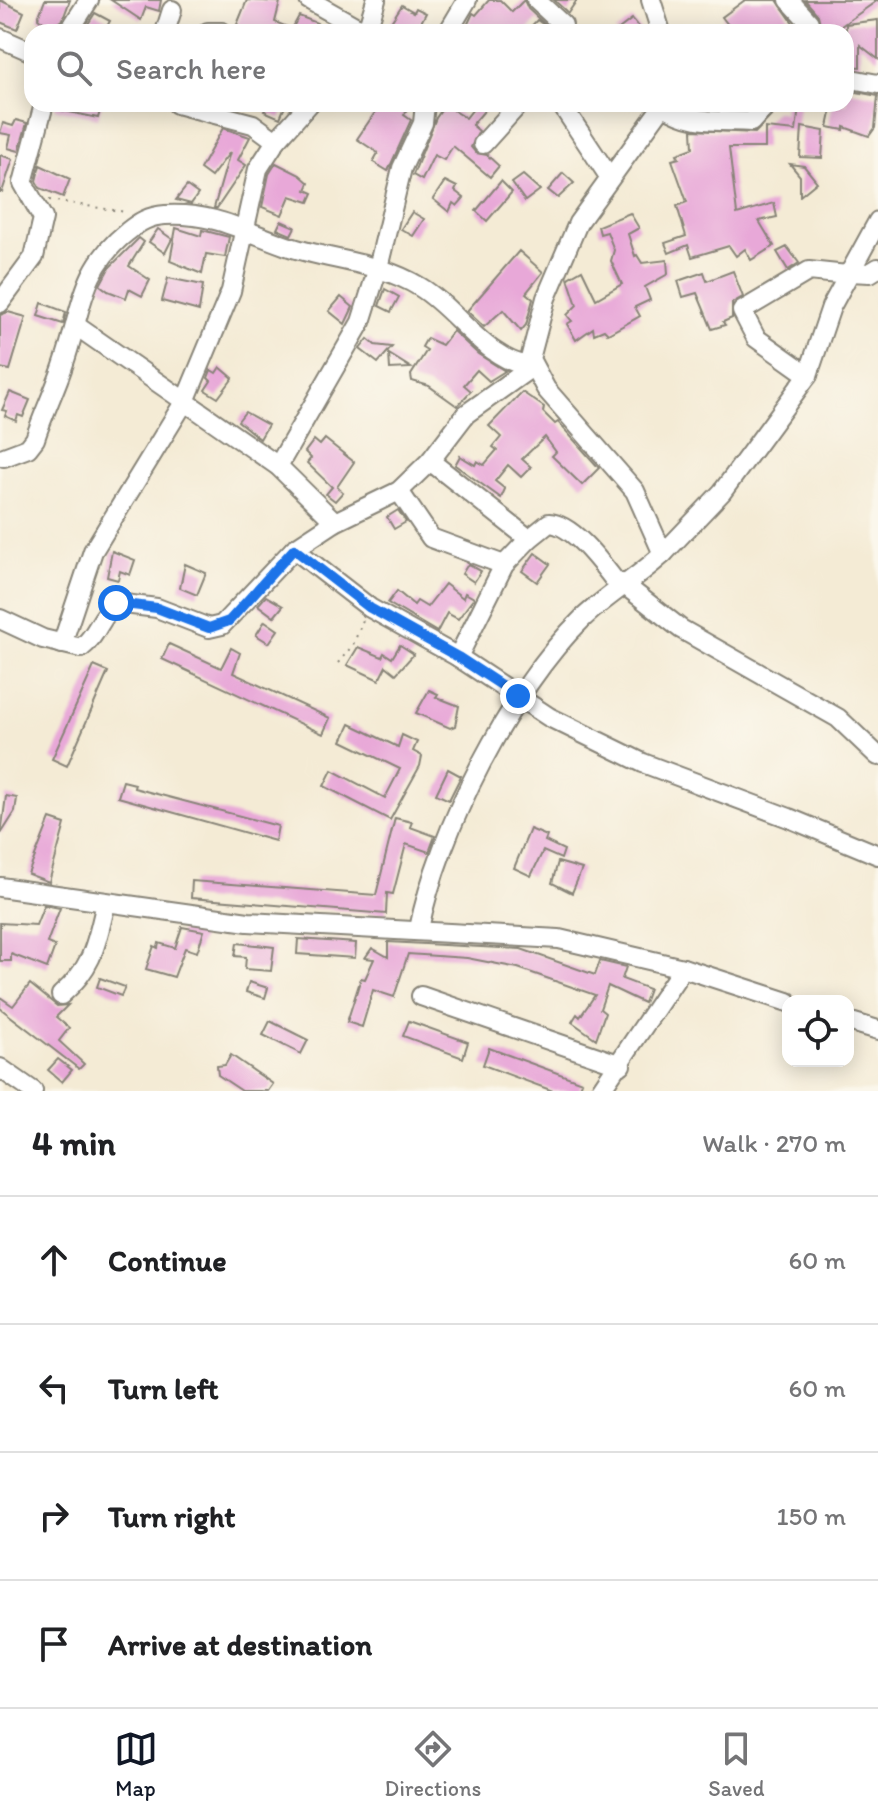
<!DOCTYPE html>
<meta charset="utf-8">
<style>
:root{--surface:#fff;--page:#f2f2f2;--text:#202124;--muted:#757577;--line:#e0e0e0;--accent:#111827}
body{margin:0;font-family:Itim,sans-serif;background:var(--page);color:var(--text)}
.controls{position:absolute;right:24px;bottom:24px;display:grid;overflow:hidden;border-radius:16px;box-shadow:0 4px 20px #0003}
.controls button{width:72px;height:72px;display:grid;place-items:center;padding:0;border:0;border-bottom:2px solid var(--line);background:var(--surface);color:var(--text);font:40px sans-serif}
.stop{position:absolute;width:24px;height:24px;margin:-18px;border:6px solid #1a73e8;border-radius:50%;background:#fff}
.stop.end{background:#1a73e8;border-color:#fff;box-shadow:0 2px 8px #0008}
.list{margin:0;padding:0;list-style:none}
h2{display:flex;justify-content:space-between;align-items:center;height:104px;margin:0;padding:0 32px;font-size:34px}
h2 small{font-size:26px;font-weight:400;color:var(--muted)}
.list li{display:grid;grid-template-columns:52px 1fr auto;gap:24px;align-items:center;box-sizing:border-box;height:128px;padding:0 32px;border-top:2px solid var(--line)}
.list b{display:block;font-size:30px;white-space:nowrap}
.list em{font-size:26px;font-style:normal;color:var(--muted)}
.icon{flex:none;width:44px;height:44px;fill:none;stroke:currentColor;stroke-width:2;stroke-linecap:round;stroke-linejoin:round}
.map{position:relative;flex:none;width:878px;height:1091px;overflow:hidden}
.search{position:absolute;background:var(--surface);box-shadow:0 4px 20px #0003;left:24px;right:24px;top:24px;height:88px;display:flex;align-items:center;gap:20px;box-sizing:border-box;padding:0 28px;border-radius:24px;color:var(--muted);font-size:30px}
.sheet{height:616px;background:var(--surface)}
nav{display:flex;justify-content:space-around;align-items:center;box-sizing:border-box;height:112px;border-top:2px solid var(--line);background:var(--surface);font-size:22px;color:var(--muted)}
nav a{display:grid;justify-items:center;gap:4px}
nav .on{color:var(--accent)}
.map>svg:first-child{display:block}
</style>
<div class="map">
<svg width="878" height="1091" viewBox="0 0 878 1091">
<rect width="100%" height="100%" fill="#fbf7ec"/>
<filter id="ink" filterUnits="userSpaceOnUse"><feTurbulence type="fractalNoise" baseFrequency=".0125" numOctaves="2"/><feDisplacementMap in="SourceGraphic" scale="16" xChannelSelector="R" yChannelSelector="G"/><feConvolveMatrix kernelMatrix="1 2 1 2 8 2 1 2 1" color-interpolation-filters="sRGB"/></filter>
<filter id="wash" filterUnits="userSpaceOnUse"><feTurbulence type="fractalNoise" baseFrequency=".006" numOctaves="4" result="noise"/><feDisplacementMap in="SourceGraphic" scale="32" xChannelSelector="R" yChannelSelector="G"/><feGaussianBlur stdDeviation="1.8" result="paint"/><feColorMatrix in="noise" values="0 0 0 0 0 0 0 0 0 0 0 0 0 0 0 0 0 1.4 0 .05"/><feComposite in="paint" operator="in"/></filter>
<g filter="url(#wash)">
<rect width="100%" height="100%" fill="#f4ebd5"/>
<g id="blocks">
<!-- building -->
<g fill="#e8a8d8">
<path d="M0 0 24 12 17 29 0 22Z"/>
<path d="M45 0H70L63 19 51 28 38 18Z"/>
<path d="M111 0H161L159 11 146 7 141 20Z"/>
<path d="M247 0 280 2 275 22 292 29 299 16 317 23 313 32H234Z"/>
<path d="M489 0H500L512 12 524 0 528 9 552 31 537 20 526 32H464L473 13 476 15Z"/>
<path d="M554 0H577L568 13Z"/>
<path d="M745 0H777L798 30 742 32 739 25 732 30 722 17Z"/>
<path d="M805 0H878L834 31 833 28 822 32 818 15Z"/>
<path d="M402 5 414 12 416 8 426 13 416 32H405L391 22Z"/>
<path d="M95 13 110 21 104 32H83Z"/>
<path d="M632 19 642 32H615Z"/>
<path d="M878 20V59L860 45V67L846 66V24Z"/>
<path d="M846 90 878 96 875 128 869 136 844 127V130L828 127 833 104H846Z"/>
<path d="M56 104H102L98 118 55 109Z"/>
<path d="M268 104H286L280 118 264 111Z"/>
<path d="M367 104H412L404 115 411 120 388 171 373 162 378 153 357 139 376 111Z"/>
<path d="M477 104H490L472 125 479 131 471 147 476 153 487 155 499 166 490 177 453 146 444 160 434 155 422 180 413 175 436 118 445 105 466 118Z"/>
<path d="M723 104 724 107 742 108V104H751L746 110 700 107Z"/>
<path d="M785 104 799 106 796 131 765 128V148H729L737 214 774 203 777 217 759 221 774 246 751 260 745 249 736 256 729 246 692 257 688 245 669 253 665 243 686 236 677 206 687 202 672 160 679 158 677 154 693 148 692 130 755 133 776 111 784 113Z"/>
<path d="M16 120 27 123 19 151 8 148 11 135 0 133 3 123 13 126Z"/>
<path d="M802 127 824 131 822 158 800 157Z"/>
<path d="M223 128 250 137 238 160 246 165 217 208H214L230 152 211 177 200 169Z"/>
<path d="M0 155 13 159 2 192H0Z"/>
<path d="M276 163 300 175 309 183 306 190 313 193 309 202 290 196 282 215 262 207 269 174Z"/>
<path d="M790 164 804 166 817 182 800 196V176Z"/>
<path d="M40 165 70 179 63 197 40 188 36 181Z"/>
<path d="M563 173 574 183 558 198 548 190Z"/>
<path d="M523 175 540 190 525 201 512 183Z"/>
<path d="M445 181 457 187 455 191 464 198 457 206 453 203 449 212 433 199Z"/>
<path d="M501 181 512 192 487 221 476 211Z"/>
<path d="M187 186 198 194 191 204 176 200Z"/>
<path d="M412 212 424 219 413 236 401 229Z"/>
<path d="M630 213 639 228 628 234 635 256 637 255 642 263 667 260 668 274 645 287 650 300 635 307 640 316 608 334 604 330 594 334 593 328 576 340 567 324 572 321 567 315 577 305 568 278 582 270 596 299 622 284 611 261 614 250 607 232 600 234 598 226Z"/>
<path d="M281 221 295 227 291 235 277 229Z"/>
<path d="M176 228 201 236 202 230 229 237 225 257 206 254 202 274 170 261Z"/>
<path d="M158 229 172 239 165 253 149 242Z"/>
<path d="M139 238 144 242 129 266 150 280 142 296 129 289 126 298 108 291 100 285 109 268Z"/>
<path d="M787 247 799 263 788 270 777 252Z"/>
<path d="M519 251 543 272 526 293 533 299 526 325 521 331 503 310 484 327 467 311Z"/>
<path d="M733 271 743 297 732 303V318L723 322 725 325 712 329 697 293 683 297 678 281 704 272 707 281Z"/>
<path d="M168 278 203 285 199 311 162 301Z"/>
<path d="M385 289 399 297 391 312 379 306Z"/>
<path d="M341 297 353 307 345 324 329 311Z"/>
<path d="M42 303 66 312 63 324 38 316Z"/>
<path d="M8 312 26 317 10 370 0 368V315Z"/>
<path d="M453 331 478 354 505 371 489 381 477 370 464 385 471 391 457 406 429 386 412 381 411 375 427 350 422 347 427 338 442 345Z"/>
<path d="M368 339 375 345 392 347 378 363 360 349Z"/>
<path d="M389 354 411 368 390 369Z"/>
<path d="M220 367 233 378 218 398 205 390 211 381 208 378 211 370 216 373Z"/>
<path d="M10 392 30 400 23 417 18 415 16 421 5 416 7 411 2 410Z"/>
<path d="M522 392 544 407 543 412 555 424 558 422 599 468 582 485 552 456 556 452 545 437 522 459 531 467 521 477 508 465 495 481 505 489 501 498 455 465 460 456 475 465 477 461 484 465 497 450 493 447 501 437 489 426Z"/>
<path d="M245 412 268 425 260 439 238 421Z"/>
<path d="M325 439 354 462 337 487 343 492 335 501 326 494 332 487 307 463 311 458 305 452 314 440 320 445Z"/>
<path d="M398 510 406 522 394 529 387 517Z"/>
<path d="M112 551 135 560 130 575 120 571 118 580 107 577Z"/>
<path d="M535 553 550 564 537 582 522 571Z"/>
<path d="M185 564 206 573 197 595 180 588Z"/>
<path d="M468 564 481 571 474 582 462 574Z"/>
<path d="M445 584 463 598 465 593 474 598 458 619 447 613 437 632 388 603 397 591 414 605 417 601 427 607Z"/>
<path d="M266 596 283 606 274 617 258 605Z"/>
<path d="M265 621 278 630 269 643 256 635Z"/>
<path d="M169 644 221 668 231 648 240 653 233 673 330 718 323 734 162 659Z"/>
<path d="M400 645 414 654 396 674 386 666 379 680 347 665 358 647 382 657 384 653 392 658Z"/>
<path d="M94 666 108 672 67 766 52 759Z"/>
<path d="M429 690 438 694 436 697 459 706 455 726 450 728 416 713Z"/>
<path d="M350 724 398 747 402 735 417 742 413 751 422 756 420 766 390 820 324 786 332 770 385 798 400 769 342 741Z"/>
<path d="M448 769 461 776 449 800 436 794Z"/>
<path d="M123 781 135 784 134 788 278 826 275 841 118 797Z"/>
<path d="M6 796 17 798 15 812 1 834Z"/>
<path d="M395 818 412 822 410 827 435 836 429 852 406 844 393 894 387 893 386 914 191 898 192 881 376 895Z"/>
<path d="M50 819 65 824 49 882 28 874Z"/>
<path d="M530 829 547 836 545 841 564 850 561 859 543 851 531 876 514 868Z"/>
<path d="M558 862 582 869 572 893 552 883Z"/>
<path d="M44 905 60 908 47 943 55 946 47 968 11 954V961H0V923L36 925Z"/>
<path d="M182 927 204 931 197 952 185 948 174 977 146 969 154 946 158 948 159 943 175 948Z"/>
<path d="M298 939 356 943 355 958 297 954Z"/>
<path d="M388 942 521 949 595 975 600 961 626 967 622 979 649 989 644 1003 608 986 600 1009 605 1013 596 1039 572 1022 577 1014 580 1017 595 995 518 968 467 958 408 954 394 997 373 990 362 1027 347 1022 361 978 365 979 374 959 365 958 372 948 388 957Z"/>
<path d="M237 943 274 947 271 971 245 969 246 957 235 956Z"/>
<path d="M100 978 125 987 121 996 97 987Z"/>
<path d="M249 982 268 988 265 998 246 992Z"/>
<path d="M30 984 57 1006 68 1005 56 1017 69 1028 59 1041 84 1064 79 1069 0 1008V997L13 1006Z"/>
<path d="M270 1021 308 1040 301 1054 263 1035Z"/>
<path d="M409 1021 468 1042 463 1058 403 1036Z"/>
<path d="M489 1048 582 1082 579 1091H553L483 1065Z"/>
<path d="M231 1055 273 1084 268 1091H242L218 1075 217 1066 225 1065Z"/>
<path d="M58 1059 72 1070 62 1082 48 1070Z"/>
</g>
</g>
</g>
<g filter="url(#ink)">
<use href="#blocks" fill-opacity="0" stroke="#888478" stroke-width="2"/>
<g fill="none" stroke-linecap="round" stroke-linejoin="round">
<defs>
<g id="minor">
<path d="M309 0 355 26 374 32"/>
<path d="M536 0 563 25"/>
<path d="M651 0 661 32"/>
<path d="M789 0 809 22 810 32"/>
<path d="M367 30 376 0"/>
<path d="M62 32 71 28 89 0"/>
<path d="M165 32 172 10"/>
<path d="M208 32H222"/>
<path d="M448 32 467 0"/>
<path d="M0 38 32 52"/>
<path d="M846 78 878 84"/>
<path d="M561 104 610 178"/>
<path d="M663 105C693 125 718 120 751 122L767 104"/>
<path d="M276 141 309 104"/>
<path d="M483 144 519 104"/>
<path d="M849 272 870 273 878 268"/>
<path d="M0 303 34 257 43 218 23 183 44 104"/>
<path d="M75 325 278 466 335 522"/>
<path d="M808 375 756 338 742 311 809 271 847 275"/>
<path d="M4 457 28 448 35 439C43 414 55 390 63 366 82 313 79 270 127 232 139 222 149 216 165 215 212 212 244 231 287 246 331 261 380 262 420 287 458 310 484 360 532 367"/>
<path d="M430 461 529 539 504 565 458 657"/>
<path d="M278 466 361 322 378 268 402 168 423 123 425 104"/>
<path d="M399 491 431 538 504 565"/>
<path d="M529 539 549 523C574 524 604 567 619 586"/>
<path d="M294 549 370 608 458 657 549 717 643 763 789 818 878 855"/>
<path d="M663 554 722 492 808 375 831 307 878 221"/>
<path d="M622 583 681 629 838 718 878 756"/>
<path d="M0 619 43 639 81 648C97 636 100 616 116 603L157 608 209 628 222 625 294 549 335 522 399 491 430 461 466 414 532 367"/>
<path d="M62 644 93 551 186 399 231 291 258 169 276 141 253 124 177 104"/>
<path d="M0 887 248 922 559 939 683 968 788 1002"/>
<path d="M419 929C438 832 511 688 582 619 607 595 637 578 663 554L635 491 546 389 530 359 546 298 578 223 664 104"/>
<path d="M61 995C94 966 96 944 106 903"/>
<path d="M421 996 621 1065"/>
<path d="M848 1021 878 1030"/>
<path d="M0 1068 33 1091"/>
<path d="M600 1091 683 968"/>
</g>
</defs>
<!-- minor casing -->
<use href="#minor" stroke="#888478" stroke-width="22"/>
<!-- path -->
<g stroke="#888478" stroke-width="2" stroke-dasharray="2 6" stroke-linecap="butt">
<path d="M49 200 126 212"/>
<path d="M338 663 353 645 363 620"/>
</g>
<!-- minor -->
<use href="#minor" stroke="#fff" stroke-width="18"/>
</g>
</g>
<g fill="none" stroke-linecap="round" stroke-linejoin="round" filter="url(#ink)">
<!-- route -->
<path stroke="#1a73e8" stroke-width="10" d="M116 603 157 608 209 628 229 621 294 549 370 608 458 657 518 696"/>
</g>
</svg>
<div class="controls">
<button><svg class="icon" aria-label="locate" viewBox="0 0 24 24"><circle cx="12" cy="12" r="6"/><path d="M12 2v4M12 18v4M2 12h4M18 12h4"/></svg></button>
</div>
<div class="stop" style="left:116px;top:603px"></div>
<div class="stop end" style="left:518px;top:696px"></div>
<div class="search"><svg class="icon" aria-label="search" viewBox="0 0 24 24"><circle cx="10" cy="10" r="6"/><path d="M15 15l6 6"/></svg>Search here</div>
</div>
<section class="sheet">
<h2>4 min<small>Walk · 270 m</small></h2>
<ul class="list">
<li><svg class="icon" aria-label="ahead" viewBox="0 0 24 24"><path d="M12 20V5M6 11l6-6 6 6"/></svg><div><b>Continue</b></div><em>60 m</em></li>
<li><svg class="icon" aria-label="left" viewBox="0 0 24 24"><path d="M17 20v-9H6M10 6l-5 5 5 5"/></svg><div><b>Turn left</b></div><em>60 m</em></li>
<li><svg class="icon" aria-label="right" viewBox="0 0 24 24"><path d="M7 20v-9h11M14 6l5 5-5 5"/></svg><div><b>Turn right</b></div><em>150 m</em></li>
<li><svg class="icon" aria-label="arrive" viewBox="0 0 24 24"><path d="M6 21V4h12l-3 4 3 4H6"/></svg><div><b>Arrive at destination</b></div></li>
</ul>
</section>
<nav>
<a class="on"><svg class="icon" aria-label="map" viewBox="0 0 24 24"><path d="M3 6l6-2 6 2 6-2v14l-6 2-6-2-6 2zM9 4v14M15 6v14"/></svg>Map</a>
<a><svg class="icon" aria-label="directions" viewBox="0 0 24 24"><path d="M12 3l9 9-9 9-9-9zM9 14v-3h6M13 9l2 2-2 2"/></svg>Directions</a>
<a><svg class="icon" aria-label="saved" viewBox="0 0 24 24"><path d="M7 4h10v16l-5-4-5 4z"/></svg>Saved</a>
</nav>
